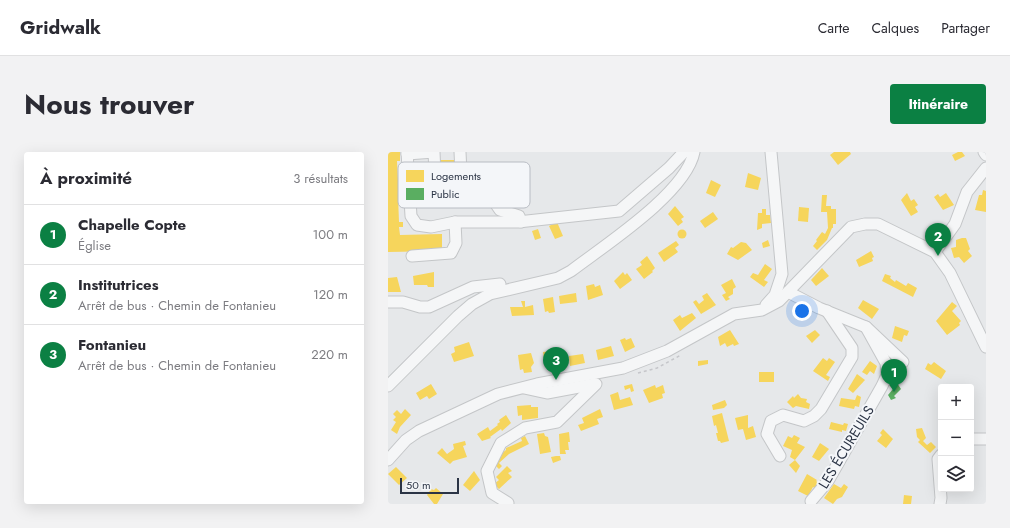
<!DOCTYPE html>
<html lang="fr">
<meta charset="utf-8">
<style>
:root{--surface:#fff;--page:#f2f2f3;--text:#2b2b33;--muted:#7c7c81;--line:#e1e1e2;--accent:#0b8043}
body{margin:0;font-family:Jost,sans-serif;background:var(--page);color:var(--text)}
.controls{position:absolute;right:12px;bottom:12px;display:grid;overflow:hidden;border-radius:4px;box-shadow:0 4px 16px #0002}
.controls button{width:36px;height:36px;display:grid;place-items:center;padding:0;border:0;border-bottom:1px solid var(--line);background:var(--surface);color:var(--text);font:20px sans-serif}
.scale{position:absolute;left:12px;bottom:10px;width:59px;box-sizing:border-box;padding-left:4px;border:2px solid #2b3445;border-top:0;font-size:11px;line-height:14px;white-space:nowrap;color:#2b3445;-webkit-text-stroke:3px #f4f6f9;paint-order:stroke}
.you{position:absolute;left:414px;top:159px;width:14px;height:14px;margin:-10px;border:3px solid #fff;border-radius:50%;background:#1a73e8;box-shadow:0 0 0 6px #1a73e833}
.badge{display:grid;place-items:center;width:26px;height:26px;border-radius:50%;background:var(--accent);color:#fff;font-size:13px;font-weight:700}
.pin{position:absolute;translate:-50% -33px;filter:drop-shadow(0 1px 2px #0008)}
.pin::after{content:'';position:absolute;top:21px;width:14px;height:12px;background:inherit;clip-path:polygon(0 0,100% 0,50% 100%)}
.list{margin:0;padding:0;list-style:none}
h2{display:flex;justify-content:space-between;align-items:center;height:52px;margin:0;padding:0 16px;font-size:17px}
h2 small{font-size:13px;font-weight:400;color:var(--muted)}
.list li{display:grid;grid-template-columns:26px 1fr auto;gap:12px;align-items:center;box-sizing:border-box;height:60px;padding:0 16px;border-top:1px solid var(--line)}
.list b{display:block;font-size:15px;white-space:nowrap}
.list p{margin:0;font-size:13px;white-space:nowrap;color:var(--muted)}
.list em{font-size:13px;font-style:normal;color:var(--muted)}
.icon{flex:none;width:22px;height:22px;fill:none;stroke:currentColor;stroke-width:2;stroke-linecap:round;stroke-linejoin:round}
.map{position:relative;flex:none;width:598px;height:352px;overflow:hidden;border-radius:4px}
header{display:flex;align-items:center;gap:24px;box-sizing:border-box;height:56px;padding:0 20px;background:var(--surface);border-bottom:1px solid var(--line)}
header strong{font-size:19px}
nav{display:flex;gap:22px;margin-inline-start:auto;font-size:14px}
.intro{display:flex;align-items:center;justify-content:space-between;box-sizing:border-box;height:96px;padding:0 24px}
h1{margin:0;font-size:28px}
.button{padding:10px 18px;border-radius:4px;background:var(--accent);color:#fff;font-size:14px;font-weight:700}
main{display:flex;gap:24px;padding:0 24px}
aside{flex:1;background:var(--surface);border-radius:4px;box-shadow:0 4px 16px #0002}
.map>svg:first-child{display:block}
</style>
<header>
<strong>Gridwalk</strong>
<nav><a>Carte</a><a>Calques</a><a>Partager</a></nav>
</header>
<div class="intro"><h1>Nous trouver</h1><a class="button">Itinéraire</a></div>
<main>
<aside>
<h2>À proximité<small>3 résultats</small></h2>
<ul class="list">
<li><span class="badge">1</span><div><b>Chapelle Copte</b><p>Église</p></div><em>100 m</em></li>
<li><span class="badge">2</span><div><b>Institutrices</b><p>Arrêt de bus · Chemin de Fontanieu</p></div><em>120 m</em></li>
<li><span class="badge">3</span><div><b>Fontanieu</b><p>Arrêt de bus · Chemin de Fontanieu</p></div><em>220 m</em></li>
</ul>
</aside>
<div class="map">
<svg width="598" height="352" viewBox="0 0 598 352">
<rect width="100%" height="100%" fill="#e6e8ea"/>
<!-- homes -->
<g fill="#f6d55c">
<path d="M0 0H12V9H9L10 29H14V44H10L11 70H15V75H11L12 83 54 82V99L0 100Z"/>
<path d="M446 0H462L463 2 450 13 442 3Z"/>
<path d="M570 0H574L577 4 567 9 564 3Z"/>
<path d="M50 8H68V30L51 31Z"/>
<path d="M360 21 373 26 370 38 357 35Z"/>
<path d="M323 28 333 33 327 45 318 41Z"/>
<path d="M595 38 598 39V60L587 58 591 43H594Z"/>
<path d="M519 41 523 49 526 47 530 53 527 55 530 60 523 64 513 48Z"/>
<path d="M558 41 566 53 555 58 546 45 550 42 552 45Z"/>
<path d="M434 43H439L438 54H443V57H448V72H445V76H444L439 88 429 98 425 94 429 89 428 88 434 80 437 82 440 76 439 60H433Z"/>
<path d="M287 54 296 65 293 67 295 70 290 74 280 62Z"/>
<path d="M411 55 421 56 420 70 410 69Z"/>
<path d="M374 57H378V63H382L383 71 374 72V76L369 78 370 61H374Z"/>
<path d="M325 60 330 67 317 76 312 69Z"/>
<path d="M169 70 175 84 167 87 161 74Z"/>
<path d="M150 77 153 86 147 88 144 79Z"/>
<circle cx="294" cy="82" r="4.5"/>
<path d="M574 86H578L582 97 580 99 584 104 576 111 571 105 566 106 563 96 568 95V88Z"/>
<path d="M380 88 382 94 375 96 374 91Z"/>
<path d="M288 89 291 93 287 96 290 100 276 110 270 101Z"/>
<path d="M353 90 358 91 364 98 350 108 339 102 343 95 345 96Z"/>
<path d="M483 99 486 105 484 106 485 109 471 115 468 108Z"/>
<path d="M259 104 267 116 264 119 265 120 256 127 248 117 254 113 252 110Z"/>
<path d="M377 112 384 117 376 128 380 130 376 135 362 125 365 121 370 123Z"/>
<path d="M434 116 441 124 428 134 423 128Z"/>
<path d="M46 120V135H40L39 133H26L25 124Z"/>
<path d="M235 120 237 123 239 121 244 128 232 137 226 129Z"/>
<path d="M497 122 503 124 502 126 507 130 508 128 518 134 520 131 529 136 525 145 494 129Z"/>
<path d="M9 125 13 140H0V126Z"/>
<path d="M344 127 348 135 345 137V142L340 145 342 147 338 149 334 143 338 141 333 133Z"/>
<path d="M206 132 207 135 212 133 215 143 200 148 198 134Z"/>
<path d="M188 141 189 150 172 152 171 144Z"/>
<path d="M319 141 328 153 313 162 305 150 308 148 311 152 316 148 314 144Z"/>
<path d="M165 145 167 160 161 161 160 159 157 160 155 147Z"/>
<path d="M475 148 491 157 484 167 470 156Z"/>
<path d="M133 149H137V155L145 153 146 163 124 164 122 155H135Z"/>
<path d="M564 150 569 154 564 159 573 169 571 171 572 173 559 183 548 169Z"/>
<path d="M304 161 308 166 292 179 285 168 292 163 294 166Z"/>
<path d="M507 174 521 179 519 184 516 183 514 190 504 186Z"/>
<path d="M342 178 351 192 346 194 345 192 339 195 337 191 332 194 330 185Z"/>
<path d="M427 178 432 183 424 191 418 184Z"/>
<path d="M237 186 238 188 243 186 247 195 237 200 232 188Z"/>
<path d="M81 190 86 204 66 210 63 202 67 200 66 195Z"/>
<path d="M223 194 226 204 210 208 208 198Z"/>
<path d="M170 198 172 213 157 215 155 200Z"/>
<path d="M143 201 146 211 143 215 144 220 136 221 135 217 132 218 130 203Z"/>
<path d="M195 202 197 211 182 214 181 204Z"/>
<path d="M435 206 439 209 441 206 447 210 438 223 442 225 440 229 425 219Z"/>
<path d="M320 208V212L310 214V209Z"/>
<path d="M482 209 489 214 486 222 482 219 479 223 474 220Z"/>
<path d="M546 210 558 219 553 227 537 217 540 211 543 213Z"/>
<rect x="371" y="220" width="15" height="10"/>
<path d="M469 222 477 228 465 241 460 237Z"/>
<path d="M43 232 49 242 41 247 39 244 32 248 28 241Z"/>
<path d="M244 232 246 239 243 240 242 236 237 238 236 234Z"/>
<path d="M267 233 268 236 275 233 277 241 274 242 275 246 261 251 255 238Z"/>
<path d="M230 240 232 248 242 245 245 253 226 258 222 243Z"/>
<path d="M410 242 413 246 419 247 418 250 422 252 421 257 408 254 405 256 399 250 405 244 406 246Z"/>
<path d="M469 243 473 245 471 255 467 254 466 257 451 254 453 246 467 248Z"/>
<path d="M337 248 339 253 336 256 325 258 324 253Z"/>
<path d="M143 253V255H150V266L134 268V263L130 264 129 254Z"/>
<path d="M17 257 23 263 12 275 9 282 3 278 8 270 5 268 8 265 5 262 9 258 13 262Z"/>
<path d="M212 257 215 265 209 267 211 272 193 279 190 273 196 271 194 266Z"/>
<path d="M334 261 341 289 333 291 332 289H330L328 281H330L328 273 326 274 324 264Z"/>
<path d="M118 263 123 271 114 279 113 277 102 285 103 286 94 289 89 282 100 275 102 279 110 273 109 272 112 270 111 268Z"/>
<path d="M360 263V276L365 274 368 285 358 288 355 277 350 278 347 266Z"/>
<path d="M443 270 455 273 456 271 460 272 458 279 454 278V280L441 277Z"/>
<path d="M534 276 538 286 535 289 539 293 543 290 548 295 542 301 530 290 532 288 529 285 528 277Z"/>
<path d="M495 277 505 287 498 296 489 289 494 283 492 281Z"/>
<path d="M181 280 182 290H180L181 298H177L178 302H172L171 282Z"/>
<path d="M156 281 157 284 160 285 163 300 152 302 149 282Z"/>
<path d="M406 283 412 286 409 291 417 295 407 308 402 305 404 298 395 294 400 284 404 286Z"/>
<path d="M137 284 141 292 121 302 111 311 114 314 111 317 106 312 107 307 118 298V296L134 289 133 286Z"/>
<path d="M77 289 78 293 75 294 79 305 65 309 62 312 49 301 54 296 59 302 66 297 65 292Z"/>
<path d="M432 291 441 297 431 309 424 305Z"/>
<path d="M168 304H172L173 308 165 311 163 305Z"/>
<path d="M407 308 412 314 408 321 401 313Z"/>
<path d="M119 314 124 319 120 321 124 325 111 337 106 332 111 328 108 325Z"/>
<path d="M8 315 19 326 11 333 0 322Z"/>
<path d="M86 319 92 328 82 339 75 333Z"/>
<path d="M419 322 429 328 428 329 432 332 428 337 425 335 420 344 410 339Z"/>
<path d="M446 332 453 336 456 332 460 335 454 345 449 347 445 352 436 346Z"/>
<path d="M48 336 55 342 49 352H46L39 343 43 337 46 338Z"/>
<path d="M516 343 524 344 523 352H515Z"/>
</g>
<!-- public -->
<path fill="#5aae61" d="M507 228 513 237 506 244 508 246 503 248 500 243 505 237 501 233Z"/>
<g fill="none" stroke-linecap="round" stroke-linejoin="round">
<defs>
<g id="minor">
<path d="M19 0 23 64 29 73 43 75 67 70"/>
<path d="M72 0 74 41 85 47 103 45 112 58 131 64 133 70"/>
<path d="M596 0 598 3"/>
<path d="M19 2 46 0 47 22 21 23"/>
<path d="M547 100 567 72 579 40 598 16"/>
<path d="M24 104 63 101 68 91 67 70H130L231 59 281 16 296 0"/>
<path d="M400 140 431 156 478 175 515 210"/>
<path d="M0 150H15L32 155H41L85 135 112 132"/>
<path d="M378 153 387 143 394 122 383 0"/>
<path d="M0 234 70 164 84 152 102 142 170 126 183 119C217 93 298 41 306 0"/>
<path d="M136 236 159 241 207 232"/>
<path d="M583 287H598"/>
<path d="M392 304 379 282 383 269 395 263 416 269 426 264 433 257 464 205V196L439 159"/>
<path d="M0 308 18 288 31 279 110 242 149 232 235 216 279 199 346 162 374 158 391 149 463 75 477 72H490L547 100 562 121 598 195"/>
<path d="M423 349 440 329 494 234 499 223 498 211 478 175"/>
<path d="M120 351 104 341 99 319 113 291 137 276 169 270 208 232"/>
<path d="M552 352 553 346 550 307 553 303"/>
</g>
</defs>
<!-- minor casing -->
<use href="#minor" stroke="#c4c6c8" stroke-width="13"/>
<!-- path -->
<path stroke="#c5c6ca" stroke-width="1.5" stroke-dasharray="3 3" stroke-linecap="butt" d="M250 221 269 216 293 203"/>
<!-- minor -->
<use href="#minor" stroke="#f5f6f7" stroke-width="11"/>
</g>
<g text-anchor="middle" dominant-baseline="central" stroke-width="4" stroke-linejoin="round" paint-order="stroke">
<!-- street labels -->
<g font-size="14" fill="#2b3445" stroke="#f4f6f9">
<text transform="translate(458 295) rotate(-59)">LES ÉCUREUILS</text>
</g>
</g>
<!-- legend -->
<rect x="10" y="10" width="132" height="46" rx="6" fill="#f4f6f9" stroke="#b8bcc3" stroke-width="1"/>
<rect x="18" y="18" width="18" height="12" fill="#f6d55c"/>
<rect x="18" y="36" width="18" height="12" fill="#5aae61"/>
<g font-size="11" fill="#2b3445">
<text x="43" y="28">Logements</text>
<text x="43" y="46">Public</text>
</g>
</svg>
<div class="controls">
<button>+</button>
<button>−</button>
<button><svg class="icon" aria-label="layers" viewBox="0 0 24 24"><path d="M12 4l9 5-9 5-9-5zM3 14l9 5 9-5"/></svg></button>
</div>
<div class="scale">50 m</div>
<div class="you"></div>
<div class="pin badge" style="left:506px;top:240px">1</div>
<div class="pin badge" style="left:550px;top:104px">2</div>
<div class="pin badge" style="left:168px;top:228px">3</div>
</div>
</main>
